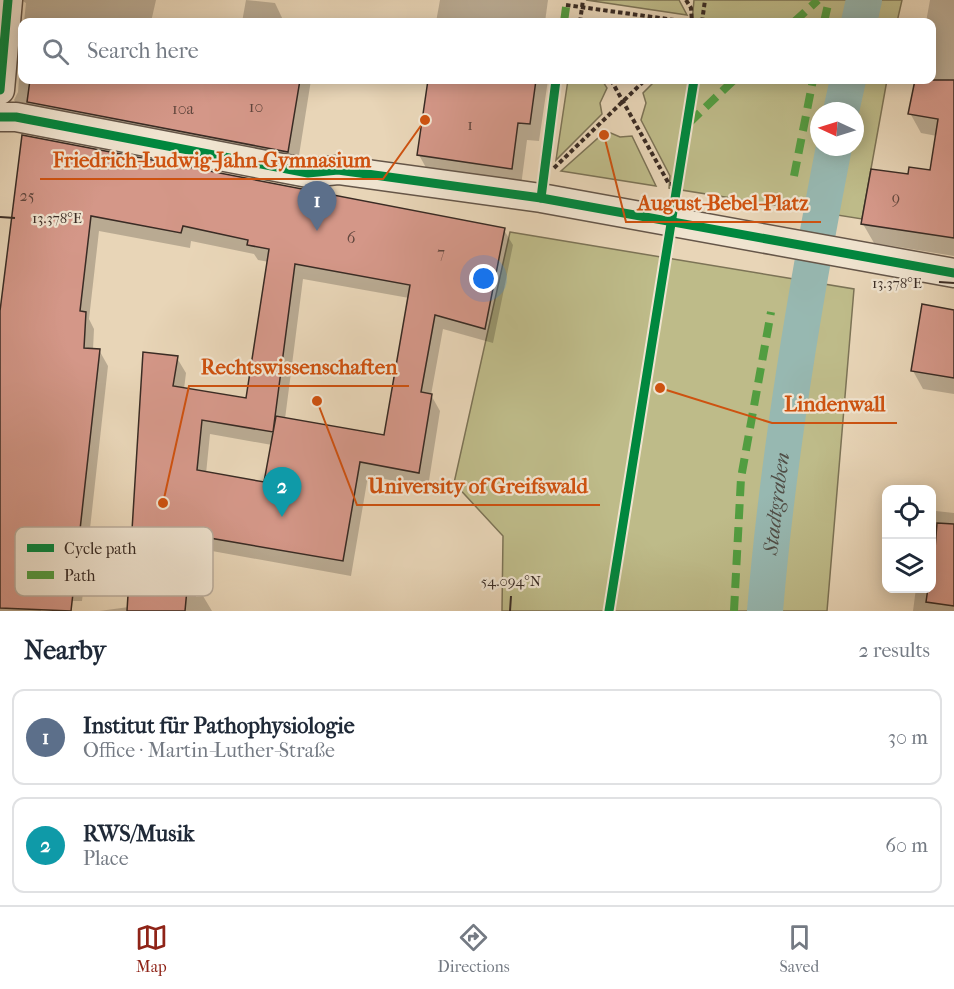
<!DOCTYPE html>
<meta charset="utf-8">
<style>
:root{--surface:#fff;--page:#f6f6f7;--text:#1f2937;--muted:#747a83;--line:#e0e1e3;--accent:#8f2418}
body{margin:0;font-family:"IM FELL French Canon",serif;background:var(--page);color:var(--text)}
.controls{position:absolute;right:18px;bottom:18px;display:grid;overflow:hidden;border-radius:12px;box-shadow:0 3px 15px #0003}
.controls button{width:54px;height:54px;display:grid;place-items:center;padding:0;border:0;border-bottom:2px solid var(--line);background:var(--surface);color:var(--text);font:30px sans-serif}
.compass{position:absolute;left:810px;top:102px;width:54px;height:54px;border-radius:50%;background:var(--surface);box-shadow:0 3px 15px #0003;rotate:274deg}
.you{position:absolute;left:484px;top:279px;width:21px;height:21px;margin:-15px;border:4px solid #fff;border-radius:50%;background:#1a73e8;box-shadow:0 0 0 9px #1a73e833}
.badge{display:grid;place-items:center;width:39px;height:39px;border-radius:50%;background:var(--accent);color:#fff;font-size:20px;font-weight:700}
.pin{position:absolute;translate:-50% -50px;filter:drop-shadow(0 2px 3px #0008)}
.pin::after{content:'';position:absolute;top:32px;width:21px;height:18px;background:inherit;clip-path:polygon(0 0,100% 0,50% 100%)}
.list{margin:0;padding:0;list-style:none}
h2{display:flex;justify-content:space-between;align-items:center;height:78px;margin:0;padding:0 24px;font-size:26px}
h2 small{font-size:20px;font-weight:400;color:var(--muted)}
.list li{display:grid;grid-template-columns:39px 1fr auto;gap:18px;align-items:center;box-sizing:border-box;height:96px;margin:0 12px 12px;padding:0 12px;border:2px solid var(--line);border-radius:12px}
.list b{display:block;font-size:22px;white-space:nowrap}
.list p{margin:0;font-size:20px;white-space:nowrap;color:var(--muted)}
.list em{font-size:20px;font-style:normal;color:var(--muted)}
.icon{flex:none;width:33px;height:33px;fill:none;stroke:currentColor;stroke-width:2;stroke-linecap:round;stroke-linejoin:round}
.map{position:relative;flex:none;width:954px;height:611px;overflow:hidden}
.search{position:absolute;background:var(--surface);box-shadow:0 3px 15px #0003;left:18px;right:18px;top:18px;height:66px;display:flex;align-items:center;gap:15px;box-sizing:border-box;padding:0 21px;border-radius:12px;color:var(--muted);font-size:22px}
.sheet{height:294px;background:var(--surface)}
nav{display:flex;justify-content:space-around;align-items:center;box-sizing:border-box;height:84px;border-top:2px solid var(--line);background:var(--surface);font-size:16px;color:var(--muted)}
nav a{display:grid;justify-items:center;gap:3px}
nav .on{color:var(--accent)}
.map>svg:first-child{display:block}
</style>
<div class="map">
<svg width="954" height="611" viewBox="0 0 954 611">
<rect width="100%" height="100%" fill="#e8d5b7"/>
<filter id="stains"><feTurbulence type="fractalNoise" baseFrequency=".00333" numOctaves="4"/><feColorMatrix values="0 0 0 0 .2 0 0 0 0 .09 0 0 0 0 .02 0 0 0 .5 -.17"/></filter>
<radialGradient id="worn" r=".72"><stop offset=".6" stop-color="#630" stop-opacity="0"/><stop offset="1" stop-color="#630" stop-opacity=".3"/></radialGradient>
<!-- green -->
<g fill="#bebb89" stroke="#7c7356" stroke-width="1.5" fill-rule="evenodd">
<path d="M586 0H679L687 15Z"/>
<path d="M694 0H902L897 22H692Z"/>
<path d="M568 80H602L607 88 600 103 602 114 556 160Z"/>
<path d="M656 80H887L862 219 669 188 670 176 641 120 646 103 643 93ZM819 111H855V147H819Z"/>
<path d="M606 131 620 137 632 136 656 186 561 171Z"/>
<path d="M510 232 854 289 827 611H502L503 536 454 483Z"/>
</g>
<!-- shadow -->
<g fill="#0003" fill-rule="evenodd">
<path d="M21 0H156L151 22H24L26 3Z"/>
<path d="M246 0 275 3 284 22H242Z"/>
<path d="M440 0H548L545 22H436Z"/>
<path d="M930 0H954V256L874 243 863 224 909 176 931 172 937 136 921 133 910 113 916 80H932V22H926Z"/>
<path d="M22 40V80H311L297 168 23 116 14 100 18 92Z"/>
<path d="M428 80H548L539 141 527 140 521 186 429 173 419 155Z"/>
<path d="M24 137 504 230 513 245 493 343 443 329 431 395 440 411 428 487 368 476 351 576 201 549 196 597 203 596 212 611H99L129 607 177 358 186 373 184 389 247 400 269 262 258 260 254 254 191 241 190 248 99 231 89 319 94 329 93 350H99L108 366 82 601H73L46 538 41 611H0V337ZM303 279 409 298 385 436 285 419ZM210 434 272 445 265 484 206 474Z"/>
<path d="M954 312V394L923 389 913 371Z"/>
<path d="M936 511 954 513V611H913L916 588H932V540Z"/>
</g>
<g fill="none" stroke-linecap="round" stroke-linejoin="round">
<!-- canal -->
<g stroke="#97b8b1" stroke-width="36">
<path d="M859 22 864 0"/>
<path d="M841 111 848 80"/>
<path id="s1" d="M765 611C778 455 804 300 834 147"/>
</g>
</g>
<!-- building -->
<g fill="#d49788" stroke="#392b24" stroke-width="1.5" fill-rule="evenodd">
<path d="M30 80H300L288 152 27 102Z"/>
<path d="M428 80H536L530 124 518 123 512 169 417 155Z"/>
<path d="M915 80H954V238L861 224 871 169 908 174 909 167 930 170 938 119 908 114Z"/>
<path d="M22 135 505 228 485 329 435 315 421 392 432 394 419 473 360 462 343 561 192 535 185 611H127L143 352 178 356 173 386 246 398 269 249 247 245 248 240 183 226 181 233 91 216 80 311 86 312 84 348 100 349 71 611 0 608V311ZM295 264 410 285 384 435 276 416 264 482 197 470 202 420 273 432Z"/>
<path d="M922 304 954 310V378L911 371Z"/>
<path d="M937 523 954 524V606L926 602 928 588H932Z"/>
</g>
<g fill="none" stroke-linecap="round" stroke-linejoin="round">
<defs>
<g id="street">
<path d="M0 90 8 0"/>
<path d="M0 117H16L308 173 338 170 541 198 954 273"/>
</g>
</defs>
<!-- street casing -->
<use href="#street" stroke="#655649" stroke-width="31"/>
<!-- path -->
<g stroke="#392b24" stroke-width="4" stroke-dasharray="4.5 3" stroke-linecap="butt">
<path d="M686 0 691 8 692 22"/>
<path d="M566 5 689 22"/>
<path d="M580 22 583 0"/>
<path d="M702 22 705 0"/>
<path d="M611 80 669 184 679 185"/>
<path d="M554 168 645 80"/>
<path d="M678 193 694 80"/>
<path d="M609 611 668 254"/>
</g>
<!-- street -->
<use href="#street" stroke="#f0e4d0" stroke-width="28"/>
<!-- quiet -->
<g stroke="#529d40" stroke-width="8" stroke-dasharray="15 8" stroke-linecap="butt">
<path d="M564 22 567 0"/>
<path d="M794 22 818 0"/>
<path d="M824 22 829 0"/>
<path d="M689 123 734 80"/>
<path d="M794 176 813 80"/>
<path d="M734 611 741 478 771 312"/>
</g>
<defs>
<g id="cycleway">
<path d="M0 90 8 0"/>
<path d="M0 117H16L308 173 338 170 541 198 954 273"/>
<path d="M541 198 556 80"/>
<path d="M609 611 694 80"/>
</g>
</defs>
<!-- cycleway casing -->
<use href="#cycleway" stroke="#f0e4d0" stroke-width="13"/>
<!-- cycleway -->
<use href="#cycleway" stroke="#00873e" stroke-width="9"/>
</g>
<!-- ticks -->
<path fill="none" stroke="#392b24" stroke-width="2" d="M0 217 15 218M939 282 954 283M510 611 511 596"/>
<g text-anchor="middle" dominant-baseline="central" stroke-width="4.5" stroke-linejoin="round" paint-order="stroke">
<!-- number labels -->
<g font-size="16" fill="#60463d">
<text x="256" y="106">10</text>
<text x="183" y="108">10a</text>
<text x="470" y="124">1</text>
<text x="27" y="195">25</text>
<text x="896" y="197">9</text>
<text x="351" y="237">6</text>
<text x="441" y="252">7</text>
</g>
<!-- water labels -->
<g font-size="21" font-style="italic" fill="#504e47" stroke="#f0e4d0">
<text stroke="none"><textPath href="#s1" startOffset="108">Stadtgraben</textPath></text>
</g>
</g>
<!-- legend -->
<rect x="15" y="527" width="198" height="69" rx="9" fill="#f0e4d0" stroke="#b9ac9c" stroke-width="1.5"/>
<rect x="27" y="544" width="27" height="8" fill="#00873e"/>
<rect x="27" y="571" width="27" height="8" fill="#529d40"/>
<g font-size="16" fill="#392b24">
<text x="64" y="554">Cycle path</text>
<text x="64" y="581">Path</text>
</g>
<g font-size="15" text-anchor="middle" fill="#392b24" stroke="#f0e4d0" stroke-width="4.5" stroke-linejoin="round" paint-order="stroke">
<text x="57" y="223">13.378°E</text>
<text x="897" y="288">13.378°E</text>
<text x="511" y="586">54.094°N</text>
</g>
<!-- callouts -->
<path fill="none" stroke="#ce5210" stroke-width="2" d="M425 120L383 179H40M604 135L626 222H821M163 503L189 386H409M660 388L772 423H897M317 401L357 505H600"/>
<g fill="#ce5210" stroke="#f0e4d0" stroke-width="2">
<circle cx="425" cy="120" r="6"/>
<circle cx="604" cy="135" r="6"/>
<circle cx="163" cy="503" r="6"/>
<circle cx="660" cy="388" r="6"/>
<circle cx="317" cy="401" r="6"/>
</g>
<g font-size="21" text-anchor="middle" font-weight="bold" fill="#ce5210" stroke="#f0e4d0" stroke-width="4.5" stroke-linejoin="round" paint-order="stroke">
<text x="212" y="167">Friedrich-Ludwig-Jahn-Gymnasium</text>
<text x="723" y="210">August-Bebel-Platz</text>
<text x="299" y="374">Rechtswissenschaften</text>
<text x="835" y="411">Lindenwall</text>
<text x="478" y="493">University of Greifswald</text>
</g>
<rect width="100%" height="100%" filter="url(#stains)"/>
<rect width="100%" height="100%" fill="url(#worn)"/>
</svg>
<div class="controls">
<button><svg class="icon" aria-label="locate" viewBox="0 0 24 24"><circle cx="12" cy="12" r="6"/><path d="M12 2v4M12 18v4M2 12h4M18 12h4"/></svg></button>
<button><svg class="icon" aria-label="layers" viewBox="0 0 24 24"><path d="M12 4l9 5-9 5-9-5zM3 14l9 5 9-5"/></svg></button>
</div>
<svg class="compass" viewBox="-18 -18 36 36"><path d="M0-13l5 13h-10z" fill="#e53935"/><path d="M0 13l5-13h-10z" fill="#747a83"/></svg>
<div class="you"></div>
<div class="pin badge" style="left:317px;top:231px;background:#5c6f8a">1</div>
<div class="pin badge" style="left:282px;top:517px;background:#0f9aa8">2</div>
<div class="search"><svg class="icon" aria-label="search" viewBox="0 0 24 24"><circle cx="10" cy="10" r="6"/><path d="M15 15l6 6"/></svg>Search here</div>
</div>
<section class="sheet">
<h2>Nearby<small>2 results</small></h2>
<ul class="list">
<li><span class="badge" style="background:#5c6f8a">1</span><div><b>Institut für Pathophysiologie</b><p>Office · Martin-Luther-Straße</p></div><em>30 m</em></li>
<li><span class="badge" style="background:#0f9aa8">2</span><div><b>RWS/Musik</b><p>Place</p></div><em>60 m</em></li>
</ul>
</section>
<nav>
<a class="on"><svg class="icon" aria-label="map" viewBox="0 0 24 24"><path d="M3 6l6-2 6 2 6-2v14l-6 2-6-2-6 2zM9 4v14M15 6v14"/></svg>Map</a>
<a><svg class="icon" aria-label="directions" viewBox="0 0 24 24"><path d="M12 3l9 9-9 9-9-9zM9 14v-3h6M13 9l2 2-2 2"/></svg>Directions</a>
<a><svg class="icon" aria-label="saved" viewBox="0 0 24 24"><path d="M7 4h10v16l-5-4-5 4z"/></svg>Saved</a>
</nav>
